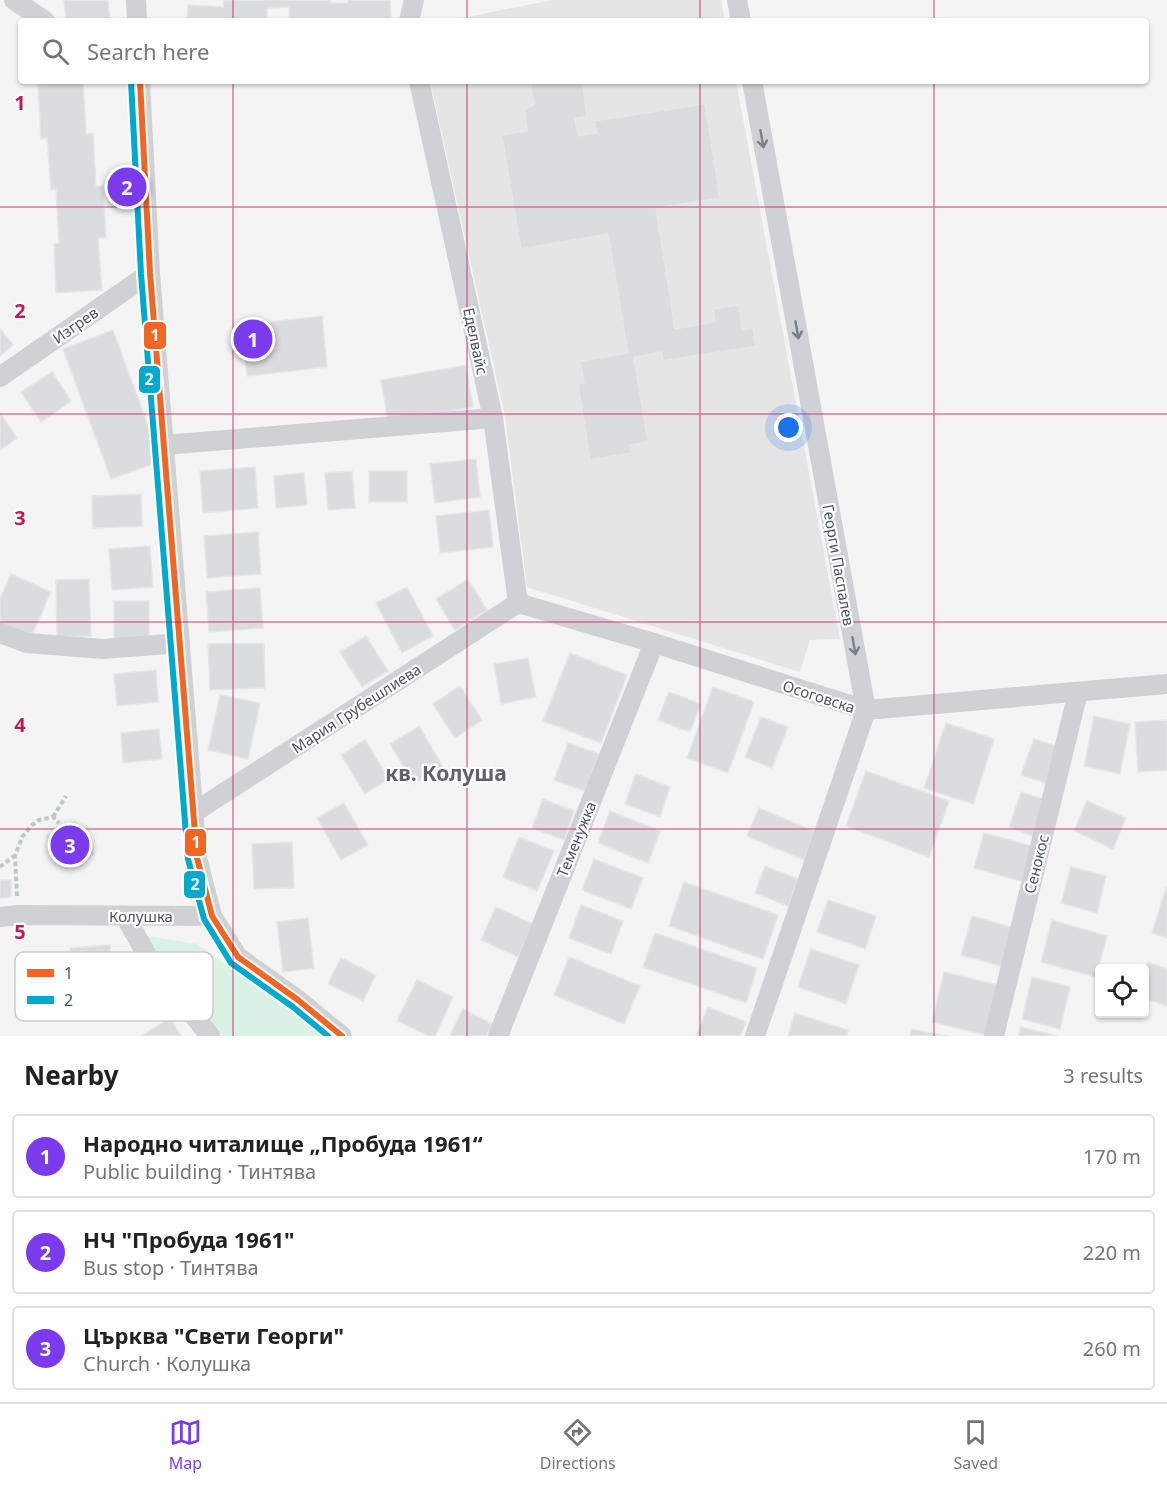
<!DOCTYPE html>
<meta charset="utf-8">
<style>
:root{--surface:#fff;--page:#f2f2f2;--text:#222;--muted:#767676;--line:#e0e0e0;--accent:#7c3aed}
body{margin:0;font-family:"Noto Sans",sans-serif;background:var(--page);color:var(--text)}
.controls{position:absolute;right:18px;bottom:18px;display:grid;overflow:hidden;border-radius:6px;box-shadow:0 2px 4px #0004}
.controls button{width:54px;height:54px;display:grid;place-items:center;padding:0;border:0;border-bottom:2px solid var(--line);background:var(--surface);color:var(--text);font:30px sans-serif}
.you{position:absolute;left:789px;top:428px;width:21px;height:21px;margin:-15px;border:4px solid #fff;border-radius:50%;background:#1a73e8;box-shadow:0 0 0 9px #1a73e833}
.badge{display:grid;place-items:center;width:39px;height:39px;border-radius:50%;background:var(--accent);color:#fff;font-size:20px;font-weight:700}
.pin{position:absolute;translate:-50% -50%;border:3px solid #fff;box-shadow:0 2px 6px #0006}
.list{margin:0;padding:0;list-style:none}
h2{display:flex;justify-content:space-between;align-items:center;height:78px;margin:0;padding:0 24px;font-size:26px}
h2 small{font-size:20px;font-weight:400;color:var(--muted)}
.list li{display:grid;grid-template-columns:39px 1fr auto;gap:18px;align-items:center;box-sizing:border-box;height:84px;margin:0 12px 12px;padding:0 12px;border:2px solid var(--line);border-radius:6px}
.list b{display:block;font-size:22px;white-space:nowrap}
.list p{margin:0;font-size:20px;white-space:nowrap;color:var(--muted)}
.list em{font-size:20px;font-style:normal;color:var(--muted)}
.icon{flex:none;width:33px;height:33px;fill:none;stroke:currentColor;stroke-width:2;stroke-linecap:round;stroke-linejoin:round}
.map{position:relative;flex:none;width:1167px;height:1036px;overflow:hidden}
.search{position:absolute;background:var(--surface);box-shadow:0 2px 4px #0004;left:18px;right:18px;top:18px;height:66px;display:flex;align-items:center;gap:15px;box-sizing:border-box;padding:0 21px;border-radius:6px;color:var(--muted);font-size:22px}
.sheet{height:366px;background:var(--surface)}
nav{display:flex;justify-content:space-around;align-items:center;box-sizing:border-box;height:84px;border-top:2px solid var(--line);background:var(--surface);font-size:16px;color:var(--muted)}
nav a{display:grid;justify-items:center;gap:3px}
nav .on{color:var(--accent)}
.map>svg:first-child{display:block}
</style>
<div class="map">
<svg width="1167" height="1036" viewBox="0 0 1167 1036">
<rect width="100%" height="100%" fill="#f4f4f4"/>
<!-- education -->
<g fill="#e6e5e6">
<path d="M553 0H721L725 21H446Z"/>
<path d="M430 81H736L840 639 810 640 800 672 527 587 505 416Z"/>
</g>
<!-- green -->
<path fill="#daf1e6" d="M147 936 197 944 323 1036H222L149 946Z"/>
<!-- building -->
<g fill="#dbdcde" stroke="#e5e6e7" stroke-width="1.5">
<path d="M64 0H108L110 21H66Z"/>
<path d="M224 0H330L331 3H348V0H390L391 21H289V7L267 8V21H187L188 5 223 7Z"/>
<path d="M83 81 86 134 93 133 96 186H103L106 237 98 238 102 290 56 293 54 244 59 243 56 189 51 190 47 138 41 139 38 84Z"/>
<path d="M530 81H582L587 116 575 118 578 136 597 133 594 121 705 104 720 198 656 208 675 329 715 322 713 309 739 305 742 330 753 328 756 346 663 361 662 352 634 357 648 442 629 445 631 453 590 460 578 384 584 383 580 361 628 353 608 234 521 249 502 135 527 131 524 109 534 105Z"/>
<path d="M322 316 327 367 247 376 242 325Z"/>
<path d="M0 328 13 345 0 356Z"/>
<path d="M113 330 161 461 111 479 63 349Z"/>
<path d="M466 365 473 407 388 422 381 380Z"/>
<path d="M52 372 71 401 41 422 21 392Z"/>
<path d="M0 413 17 438 0 450Z"/>
<path d="M476 459 480 497 435 503 430 464Z"/>
<path d="M255 467 258 508 203 513 200 471Z"/>
<path d="M352 471 355 508 328 510 325 473Z"/>
<rect x="369" y="471" width="38" height="31"/>
<path d="M304 473 307 505 276 508 274 476Z"/>
<path d="M141 494 142 526 93 528 92 496Z"/>
<path d="M489 510 493 547 440 553 436 516Z"/>
<path d="M258 532 261 574 207 578 204 536Z"/>
<path d="M150 546 153 587 112 590 109 549Z"/>
<path d="M11 574 51 592 31 637 0 623V599Z"/>
<path d="M89 579 91 636 57 637 56 580Z"/>
<path d="M468 579 487 610 455 630 436 599Z"/>
<path d="M407 587 433 636 402 653 376 603Z"/>
<path d="M260 588 263 628 209 632 206 592Z"/>
<rect x="114" y="601" width="35" height="38"/>
<path d="M366 636 388 671 362 687 340 652Z"/>
<path d="M264 643 265 688 210 690 208 644Z"/>
<path d="M570 653 627 675 601 743 543 721Z"/>
<path d="M528 658 536 697 501 704 494 664Z"/>
<path d="M156 670 158 702 117 706 114 674Z"/>
<path d="M460 686 482 720 455 738 433 704Z"/>
<path d="M713 687 754 702 728 773 687 758Z"/>
<path d="M669 692 701 704 690 732 658 720Z"/>
<path d="M220 695 260 703 248 759 208 750Z"/>
<path d="M1094 716 1130 724 1120 774 1084 766Z"/>
<path d="M761 717 788 727 772 768 745 757Z"/>
<path d="M1167 720V770L1138 772 1135 722Z"/>
<path d="M946 723 994 739 973 804 924 788Z"/>
<path d="M419 726 443 767 414 784 390 744Z"/>
<path d="M159 729 162 759 123 763 121 733Z"/>
<path d="M1034 739 1060 747 1048 784 1021 775Z"/>
<path d="M365 740 389 779 365 794 341 755Z"/>
<path d="M568 743 599 754 585 791 554 780Z"/>
<path d="M866 771 949 801 929 857 846 826Z"/>
<path d="M636 774 670 787 660 817 625 804Z"/>
<path d="M1021 792 1049 801 1036 837 1009 827Z"/>
<path d="M543 799 574 811 564 840 532 828Z"/>
<path d="M1087 801 1126 818 1113 849 1074 831Z"/>
<path d="M344 803 368 845 341 860 317 818Z"/>
<path d="M759 808 816 832 804 860 747 836Z"/>
<path d="M610 811 660 831 648 863 598 843Z"/>
<path d="M75 821 94 854 66 869 47 836Z"/>
<path d="M984 833 1035 847 1024 882 974 868Z"/>
<path d="M519 837 554 851 537 891 503 877Z"/>
<path d="M292 842 294 888 254 889 252 844Z"/>
<path d="M594 859 643 878 631 909 582 890Z"/>
<path d="M765 866 798 879 788 906 755 893Z"/>
<path d="M1071 867 1106 876 1097 913 1061 903Z"/>
<path d="M0 880H11V897L0 898Z"/>
<path d="M684 882 778 915 763 959 669 926Z"/>
<path d="M1166 888 1167 889V938L1152 933Z"/>
<path d="M828 900 876 916 865 949 817 932Z"/>
<path d="M581 905 623 921 611 954 569 938Z"/>
<path d="M496 907 533 924 518 957 481 940Z"/>
<path d="M972 916 1014 928 1004 967 961 955Z"/>
<path d="M308 918 314 968 283 972 277 922Z"/>
<path d="M1052 920 1107 936 1096 977 1041 962Z"/>
<path d="M655 933 757 968 746 1003 643 967Z"/>
<path d="M110 945 113 994 73 996 70 948Z"/>
<path d="M811 949 859 965 846 1004 798 987Z"/>
<path d="M569 957 640 986 624 1024 554 995Z"/>
<path d="M341 958 376 975 363 1001 328 984Z"/>
<path d="M1148 962 1167 969V1006L1144 998V971Z"/>
<path d="M944 972 998 985 986 1035 932 1022Z"/>
<path d="M1032 977 1070 987 1060 1029 1022 1019Z"/>
<path d="M417 980 453 997 435 1036H429L397 1021Z"/>
<path d="M708 1007 746 1022 740 1036H696Z"/>
<path d="M463 1009 492 1024 486 1036H450Z"/>
<path d="M795 1013 848 1030 847 1036H788Z"/>
<path d="M170 1018 181 1036H141Z"/>
<path d="M1021 1027 1058 1036H1018Z"/>
<path d="M911 1029 948 1036H910Z"/>
</g>
<g fill="none" stroke-linecap="round" stroke-linejoin="round">
<!-- path -->
<g stroke="#bec8c6" stroke-width="4" stroke-dasharray="4.5 3" stroke-linecap="butt">
<path d="M53 817 66 796"/>
<path d="M0 867 14 856"/>
<path d="M17 896 15 856 22 837 32 825 39 820 53 817 59 823"/>
</g>
<!-- minor -->
<g stroke="#cfd1d4" stroke-width="20">
<path d="M14 0 45 21"/>
<path d="M136 0 137 21"/>
<path d="M737 0 741 21"/>
<path d="M409 21 414 0"/>
<path d="M140 81 150 273 197 858 212 916 238 957 298 1000 342 1036"/>
<path d="M419 81 493 418 518 603"/>
<path d="M752 81 866 710 755 1036"/>
<path d="M0 377 150 273"/>
<path d="M164 445 493 418"/>
<path d="M518 603 654 643 866 710 1167 684"/>
<path d="M0 633 27 643 103 649 180 643"/>
<path d="M193 813 518 603"/>
<path d="M125 916 149 959 210 1036"/>
<path d="M0 917 19 915 212 916"/>
<path d="M498 1036 654 643"/>
<path d="M994 1036 1078 692"/>
</g>
<defs>
<path id="bus-1" d="M140 81 150 273 197 858 212 916 238 957 298 1000 342 1036"/>
<path id="bus-2" d="M131 81 141 274 188 859 204 919 231 963 293 1007 328 1036"/>
</defs>
<!-- bus-1 casing -->
<use href="#bus-1" stroke="#fff" stroke-width="10"/>
<!-- bus-2 casing -->
<use href="#bus-2" stroke="#fff" stroke-width="10"/>
<!-- bus-1 -->
<use href="#bus-1" stroke="#f26522" stroke-width="6"/>
<!-- bus-2 -->
<use href="#bus-2" stroke="#00a9ce" stroke-width="6"/>
</g>
<!-- one-way arrows -->
<defs><path id="oneway-shaft" d="M-6 0H5M1.5-3L5.5 0L1.5 3" fill="none" stroke-width="1.6" stroke-linecap="round" stroke-linejoin="round" transform="scale(1.5)"/></defs>
<g stroke="#797f89">
<use href="#oneway-shaft" transform="translate(762 139) rotate(80)"/>
<use href="#oneway-shaft" transform="translate(797 330) rotate(80)"/>
<use href="#oneway-shaft" transform="translate(854 646) rotate(80)"/>
</g>
<!-- grid -->
<path fill="none" stroke="#c2185b" stroke-width="1.5" stroke-opacity="0.55" d="M233 0V21M467 0V21M700 0V21M934 0V21M233 81V1036M467 81V1036M700 81V1036M934 81V1036M0 207H1167M0 414H1167M0 622H1167M0 829H1167"/>
<g text-anchor="middle" dominant-baseline="central" stroke-width="4.5" stroke-linejoin="round" paint-order="stroke">
<!-- street labels -->
<g font-size="15" fill="#4b5360" stroke="#fff">
<text transform="translate(75 325) rotate(-35)">Изгрев</text>
<text transform="translate(476 341) rotate(78)">Еделвайс</text>
<text transform="translate(839 565) rotate(80)">Георги Паспалев</text>
<text transform="translate(819 696) rotate(18)">Осоговска</text>
<text transform="translate(356 708) rotate(-33)">Мария Грубешлиева</text>
<text transform="translate(576 839) rotate(-68)">Теменужка</text>
<text transform="translate(1036 864) rotate(-76)">Сенокос</text>
<text x="141" y="916">Колушка</text>
</g>
<!-- district labels -->
<g font-size="21" font-weight="bold" fill="#5f6267" stroke="#fff">
<text x="446" y="773">кв. Колуша</text>
</g>
</g>
<!-- legend -->
<rect x="15" y="952" width="198" height="69" rx="9" fill="#fff" stroke="#c9cbcf" stroke-width="1.5"/>
<rect x="27" y="969" width="27" height="8" fill="#f26522"/>
<rect x="27" y="996" width="27" height="8" fill="#00a9ce"/>
<g font-size="16" fill="#4b5360">
<text x="64" y="979">1</text>
<text x="64" y="1006">2</text>
</g>
<g font-size="20" text-anchor="middle" font-weight="bold" fill="#c2185b" stroke="#fff" stroke-width="4.5" stroke-linejoin="round" paint-order="stroke">
<text x="20" y="110">1</text>
<text x="20" y="318">2</text>
<text x="20" y="525">3</text>
<text x="20" y="732">4</text>
<text x="20" y="939">5</text>
</g>
<g stroke="#fff" stroke-width="2">
<rect x="143" y="321" width="24" height="29" rx="6" fill="#f26522"/>
<rect x="138" y="365" width="23" height="29" rx="6" fill="#00a9ce"/>
<rect x="184" y="828" width="23" height="29" rx="6" fill="#f26522"/>
<rect x="183" y="870" width="23" height="29" rx="6" fill="#00a9ce"/>
</g>
<g font-size="16" text-anchor="middle" font-weight="bold" fill="#fff">
<text x="155" y="341">1</text>
<text x="149" y="385">2</text>
<text x="196" y="848">1</text>
<text x="195" y="890">2</text>
</g>
</svg>
<div class="controls">
<button><svg class="icon" aria-label="locate" viewBox="0 0 24 24"><circle cx="12" cy="12" r="6"/><path d="M12 2v4M12 18v4M2 12h4M18 12h4"/></svg></button>
</div>
<div class="you"></div>
<div class="pin badge" style="left:253px;top:339px">1</div>
<div class="pin badge" style="left:127px;top:187px">2</div>
<div class="pin badge" style="left:70px;top:845px">3</div>
<div class="search"><svg class="icon" aria-label="search" viewBox="0 0 24 24"><circle cx="10" cy="10" r="6"/><path d="M15 15l6 6"/></svg>Search here</div>
</div>
<section class="sheet">
<h2>Nearby<small>3 results</small></h2>
<ul class="list">
<li><span class="badge">1</span><div><b>Народно читалище „Пробуда 1961“</b><p>Public building · Тинтява</p></div><em>170 m</em></li>
<li><span class="badge">2</span><div><b>НЧ &quot;Пробуда 1961&quot;</b><p>Bus stop · Тинтява</p></div><em>220 m</em></li>
<li><span class="badge">3</span><div><b>Църква &quot;Свети Георги&quot;</b><p>Church · Колушка</p></div><em>260 m</em></li>
</ul>
</section>
<nav>
<a class="on"><svg class="icon" aria-label="map" viewBox="0 0 24 24"><path d="M3 6l6-2 6 2 6-2v14l-6 2-6-2-6 2zM9 4v14M15 6v14"/></svg>Map</a>
<a><svg class="icon" aria-label="directions" viewBox="0 0 24 24"><path d="M12 3l9 9-9 9-9-9zM9 14v-3h6M13 9l2 2-2 2"/></svg>Directions</a>
<a><svg class="icon" aria-label="saved" viewBox="0 0 24 24"><path d="M7 4h10v16l-5-4-5 4z"/></svg>Saved</a>
</nav>
